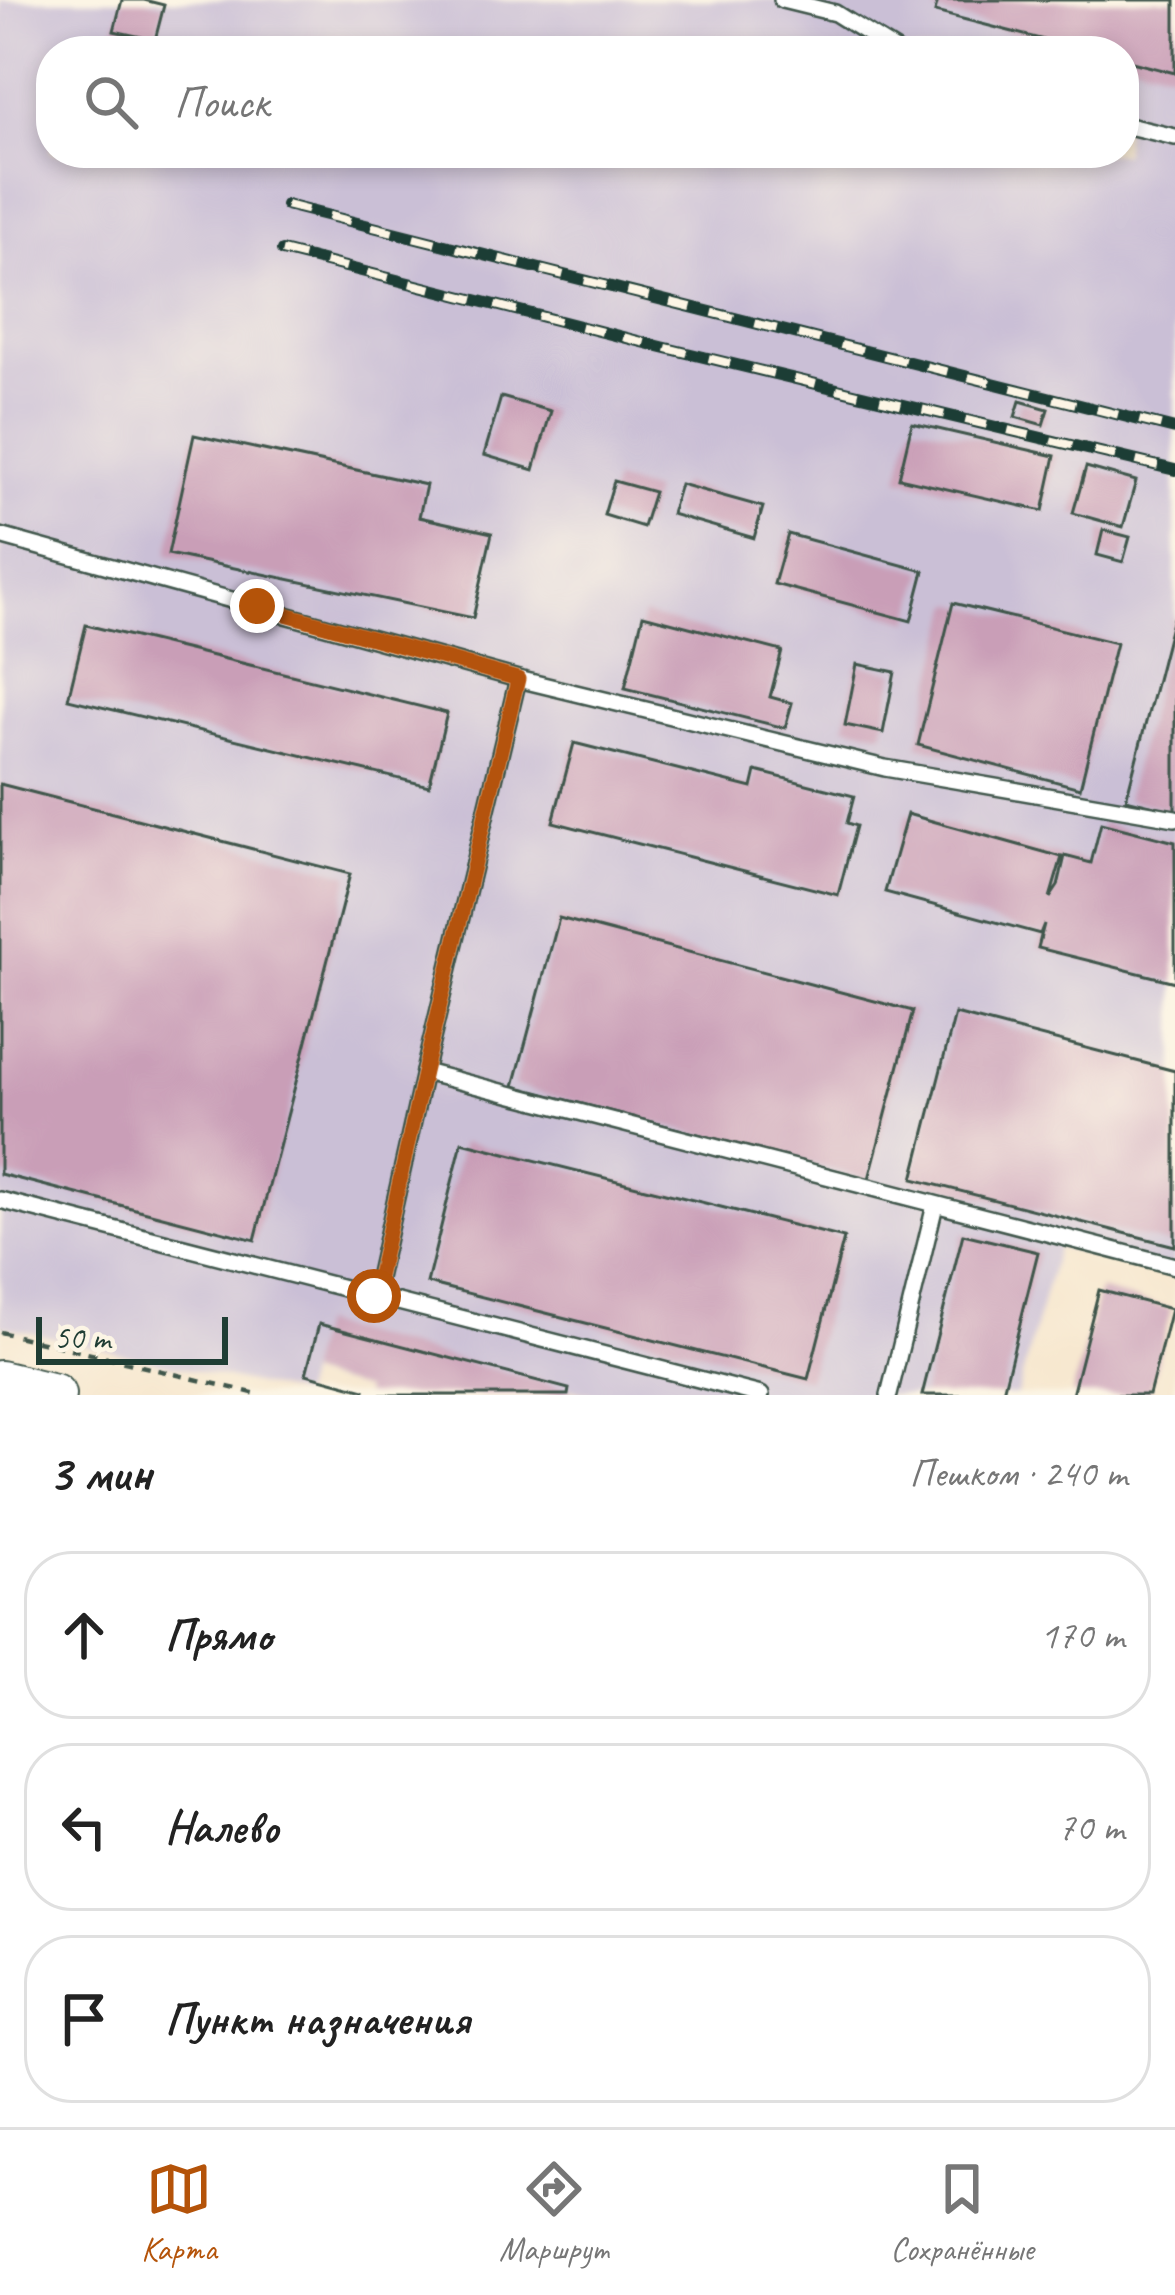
<!DOCTYPE html>
<html lang="ru">
<meta charset="utf-8">
<style>
:root{--surface:#fff;--page:#f2f2f2;--text:#222;--muted:#767676;--line:#e0e0e0;--accent:#b45309}
body{margin:0;font-family:Caveat,sans-serif;background:var(--page);color:var(--text)}
.scale{position:absolute;left:36px;bottom:30px;width:192px;box-sizing:border-box;padding-left:12px;border:6px solid #1f3d34;border-top:0;font-size:33px;line-height:42px;white-space:nowrap;color:#1f3d34;-webkit-text-stroke:9px #fcf5e5;paint-order:stroke}
.stop{position:absolute;width:36px;height:36px;margin:-27px;border:9px solid #b45309;border-radius:50%;background:#fff}
.stop.end{background:#b45309;border-color:#fff;box-shadow:0 3px 12px #0008}
.list{margin:0;padding:0;list-style:none}
h2{display:flex;justify-content:space-between;align-items:center;height:156px;margin:0;padding:0 48px;font-size:51px}
h2 small{font-size:39px;font-weight:400;color:var(--muted)}
.list li{display:grid;grid-template-columns:78px 1fr auto;gap:36px;align-items:center;box-sizing:border-box;height:168px;margin:0 24px 24px;padding:0 24px;border:3px solid var(--line);border-radius:48px}
.list b{display:block;font-size:45px;white-space:nowrap}
.list em{font-size:39px;font-style:normal;color:var(--muted)}
.icon{flex:none;width:66px;height:66px;fill:none;stroke:currentColor;stroke-width:2;stroke-linecap:round;stroke-linejoin:round}
.map{position:relative;flex:none;width:1175px;height:1395px;overflow:hidden}
.search{position:absolute;background:var(--surface);box-shadow:0 6px 18px #0003;left:36px;right:36px;top:36px;height:132px;display:flex;align-items:center;gap:30px;box-sizing:border-box;padding:0 42px;border-radius:48px;color:var(--muted);font-size:45px}
.sheet{height:732px;background:var(--surface)}
nav{display:flex;justify-content:space-around;align-items:center;box-sizing:border-box;height:168px;border-top:3px solid var(--line);background:var(--surface);font-size:33px;color:var(--muted)}
nav a{display:grid;justify-items:center;gap:6px}
nav .on{color:var(--accent)}
.map>svg:first-child{display:block}
</style>
<div class="map">
<svg width="1175" height="1395" viewBox="0 0 1175 1395">
<rect width="100%" height="100%" fill="#fcf5e5"/>
<filter id="ink" filterUnits="userSpaceOnUse"><feTurbulence type="fractalNoise" baseFrequency=".00833" numOctaves="2"/><feDisplacementMap in="SourceGraphic" scale="24" xChannelSelector="R" yChannelSelector="G"/><feConvolveMatrix kernelMatrix="1 2 1 2 8 2 1 2 1" color-interpolation-filters="sRGB"/></filter>
<filter id="wash" filterUnits="userSpaceOnUse"><feTurbulence type="fractalNoise" baseFrequency=".004" numOctaves="4" result="noise"/><feDisplacementMap in="SourceGraphic" scale="48" xChannelSelector="R" yChannelSelector="G"/><feGaussianBlur stdDeviation="2.7" result="paint"/><feColorMatrix in="noise" values="0 0 0 0 0 0 0 0 0 0 0 0 0 0 0 0 0 1.4 0 .05"/><feComposite in="paint" operator="in"/></filter>
<g filter="url(#wash)">
<rect width="100%" height="100%" fill="#f6e5cb"/>
<!-- industrial -->
<path fill="#cabfd6" fill-rule="evenodd" d="M0 0H1175V1275L1057 1247 1017 1395H594L570 1389 568 1395H364V1390L306 1375 300 1395 0 1325ZM51 51H1124V153H51Z"/>
<g id="blocks">
<!-- building -->
<g fill="#c99eb7">
<path d="M122 0H144L164 5 155 40 114 31Z"/>
<path d="M938 0H1175V73L1124 60V51H1087L935 12Z"/>
<path d="M501 397 551 411 534 470 484 455Z"/>
<path d="M1020 401 1048 409 1043 425 1015 417Z"/>
<path d="M912 423 1055 456 1043 511 899 478Z"/>
<path d="M194 435 426 485 419 517 492 533 473 618 168 554Z"/>
<path d="M1086 467 1136 481 1123 527 1073 513Z"/>
<path d="M614 481 654 492 643 527 604 515Z"/>
<path d="M680 484 763 507 754 538 671 514Z"/>
<path d="M1103 530 1130 537 1123 562 1097 555Z"/>
<path d="M788 534 924 571 911 621 774 584Z"/>
<path d="M953 603 1116 643 1080 788 918 745Z"/>
<path d="M643 615 782 651 770 697 792 703 785 728 625 688Z"/>
<path d="M1173 618H1175V811L1126 799Z"/>
<path d="M86 625 447 713 429 786 68 699Z"/>
<path d="M857 664 895 672 883 733 845 725Z"/>
<path d="M574 743 752 788 756 771 854 796 847 823 856 826 838 895 553 822Z"/>
<path d="M0 784 350 874 255 1240 0 1174Z"/>
<path d="M907 814 1062 857 1050 898 1058 886 1065 856 1091 863 1101 823 1175 842V982L1038 948 1044 924 1040 934 885 892Z"/>
<path d="M559 918 913 1011 869 1179 514 1086Z"/>
<path d="M955 1014 1175 1071V1246L913 1179Z"/>
<path d="M462 1142 844 1238 808 1379 427 1283Z"/>
<path d="M963 1234 1038 1252 1002 1395H922Z"/>
<path d="M1099 1290 1171 1309 1149 1395H1072Z"/>
<path d="M319 1324 569 1389 568 1395H364L365 1390 306 1374Z"/>
</g>
</g>
</g>
<g filter="url(#ink)">
<use href="#blocks" fill-opacity="0" stroke="#3f564b" stroke-width="3"/>
<g fill="none" stroke-linecap="round" stroke-linejoin="round">
<defs>
<g id="lane">
<path d="M782 0 835 13 896 51"/>
<path d="M1124 125 1175 137"/>
<path d="M0 536 518 679 885 768 1175 818"/>
<path d="M424 1072 1175 1266"/>
<path d="M0 1200 761 1395"/>
<path d="M374 1296 424 1072 518 679"/>
<path d="M889 1395 935 1205"/>
</g>
<path id="secondary" d="M0 1382 54 1395"/>
</defs>
<!-- lane casing -->
<use href="#lane" stroke="#3f564b" stroke-width="20"/>
<!-- secondary casing -->
<use href="#secondary" stroke="#3f564b" stroke-width="46"/>
<!-- path -->
<path stroke="#3f564b" stroke-width="4.5" stroke-dasharray="9 9" stroke-linecap="butt" d="M0 1332 261 1395"/>
<!-- lane -->
<use href="#lane" stroke="#fff" stroke-width="15"/>
<!-- secondary -->
<use href="#secondary" stroke="#fff" stroke-width="42"/>
<defs>
<g id="rail">
<path d="M286 205 1175 429"/>
<path d="M282 251 662 347 1175 470"/>
</g>
</defs>
<!-- rail casing -->
<use href="#rail" stroke="#1f3d34" stroke-width="12"/>
<!-- rail -->
<use href="#rail" stroke="#fcf5e5" stroke-width="8" stroke-dasharray="22" stroke-linecap="butt"/>
</g>
</g>
<g fill="none" stroke-linecap="round" stroke-linejoin="round" filter="url(#ink)">
<!-- route -->
<path stroke="#b45309" stroke-width="15" d="M257 606 518 679 424 1072 374 1296"/>
</g>
</svg>
<div class="scale">50 m</div>
<div class="stop" style="left:374px;top:1296px"></div>
<div class="stop end" style="left:257px;top:606px"></div>
<div class="search"><svg class="icon" aria-label="search" viewBox="0 0 24 24"><circle cx="10" cy="10" r="6"/><path d="M15 15l6 6"/></svg>Поиск</div>
</div>
<section class="sheet">
<h2>3 мин<small>Пешком · 240 m</small></h2>
<ul class="list">
<li><svg class="icon" aria-label="ahead" viewBox="0 0 24 24"><path d="M12 20V5M6 11l6-6 6 6"/></svg><div><b>Прямо</b></div><em>170 m</em></li>
<li><svg class="icon" aria-label="left" viewBox="0 0 24 24"><path d="M17 20v-9H6M10 6l-5 5 5 5"/></svg><div><b>Налево</b></div><em>70 m</em></li>
<li><svg class="icon" aria-label="arrive" viewBox="0 0 24 24"><path d="M6 21V4h12l-3 4 3 4H6"/></svg><div><b>Пункт назначения</b></div></li>
</ul>
</section>
<nav>
<a class="on"><svg class="icon" aria-label="map" viewBox="0 0 24 24"><path d="M3 6l6-2 6 2 6-2v14l-6 2-6-2-6 2zM9 4v14M15 6v14"/></svg>Карта</a>
<a><svg class="icon" aria-label="directions" viewBox="0 0 24 24"><path d="M12 3l9 9-9 9-9-9zM9 14v-3h6M13 9l2 2-2 2"/></svg>Маршрут</a>
<a><svg class="icon" aria-label="saved" viewBox="0 0 24 24"><path d="M7 4h10v16l-5-4-5 4z"/></svg>Сохранённые</a>
</nav>
